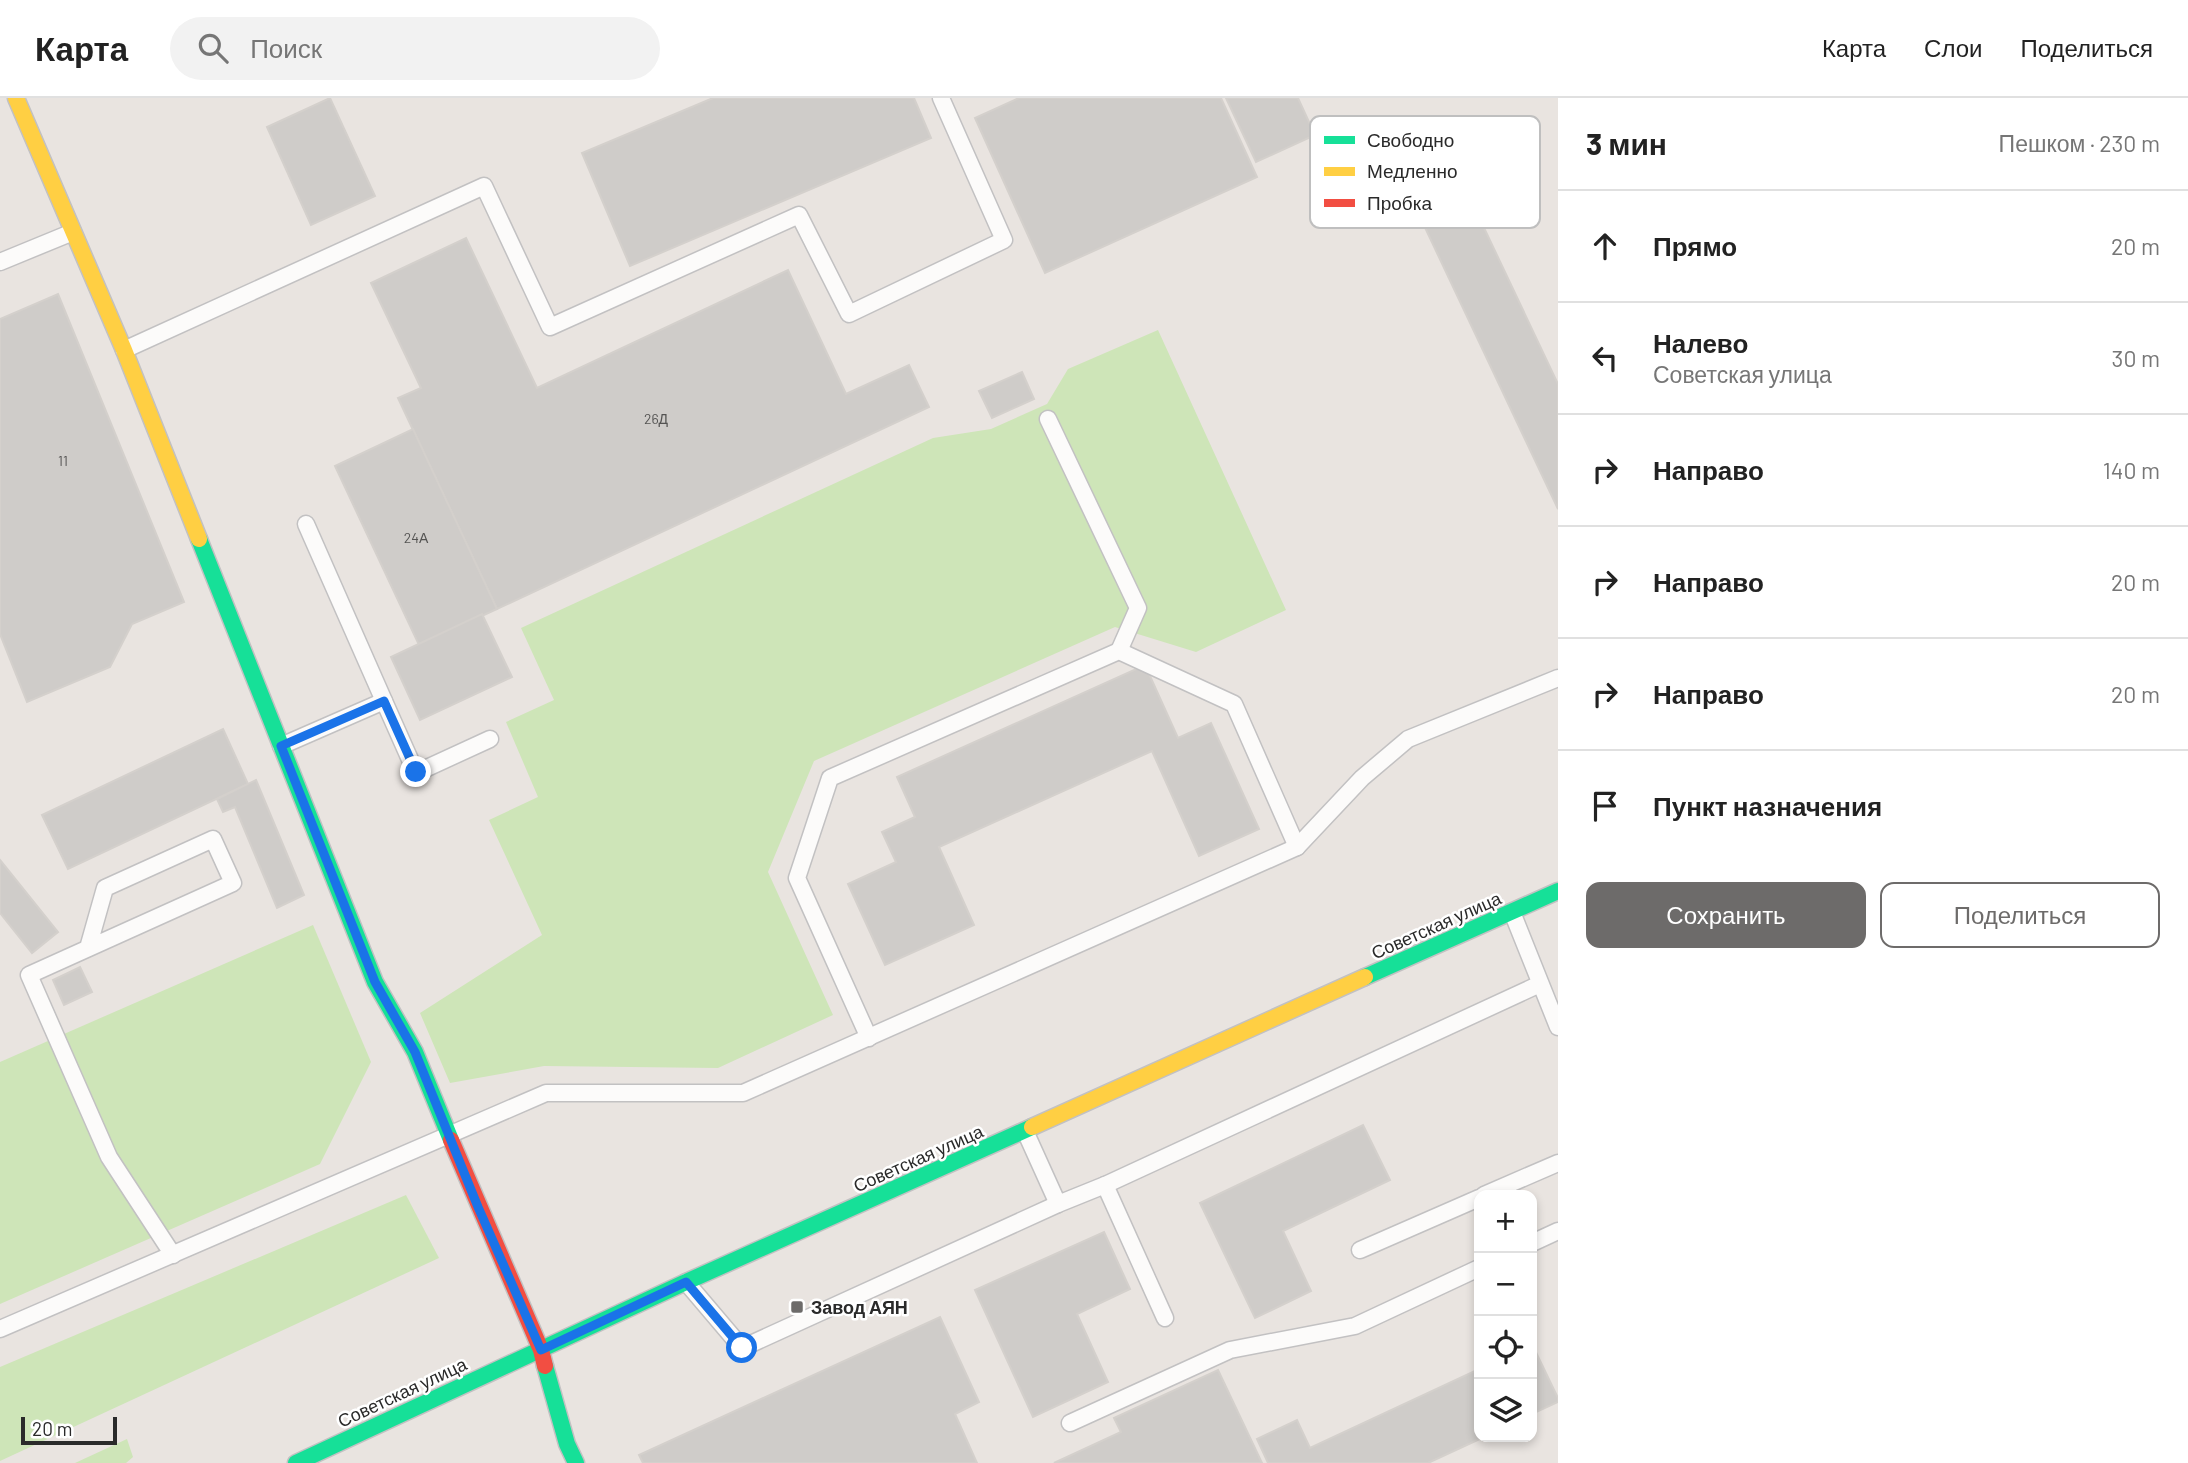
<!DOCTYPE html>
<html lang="ru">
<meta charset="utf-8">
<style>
:root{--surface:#fff;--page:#f2f2f2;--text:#222;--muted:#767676;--line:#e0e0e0;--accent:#6d6b6a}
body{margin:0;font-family:Barlow,sans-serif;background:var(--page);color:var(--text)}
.controls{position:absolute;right:21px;bottom:21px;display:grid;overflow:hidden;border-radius:14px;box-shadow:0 4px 10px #0003}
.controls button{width:63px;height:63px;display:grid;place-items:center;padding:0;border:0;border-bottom:2px solid var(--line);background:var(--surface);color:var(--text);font:35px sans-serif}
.scale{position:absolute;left:21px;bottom:18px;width:96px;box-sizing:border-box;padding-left:7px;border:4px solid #2a2a2a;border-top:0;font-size:19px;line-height:24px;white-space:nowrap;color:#2a2a2a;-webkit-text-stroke:5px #fff;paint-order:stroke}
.stop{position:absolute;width:21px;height:21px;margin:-16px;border:5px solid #1a73e8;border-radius:50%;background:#fff}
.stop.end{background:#1a73e8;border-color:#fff;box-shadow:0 2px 7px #0008}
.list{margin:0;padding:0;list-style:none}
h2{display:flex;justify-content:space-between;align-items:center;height:91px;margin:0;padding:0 28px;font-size:30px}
h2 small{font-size:23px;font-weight:400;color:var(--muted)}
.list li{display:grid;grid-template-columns:46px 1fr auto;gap:21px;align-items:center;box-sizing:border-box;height:112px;padding:0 28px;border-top:2px solid var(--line)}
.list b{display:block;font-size:26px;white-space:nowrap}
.list p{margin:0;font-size:23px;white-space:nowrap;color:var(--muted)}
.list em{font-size:23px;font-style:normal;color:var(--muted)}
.actions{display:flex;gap:14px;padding:21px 28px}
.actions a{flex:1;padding:16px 0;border:2px solid var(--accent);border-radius:14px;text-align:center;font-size:24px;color:var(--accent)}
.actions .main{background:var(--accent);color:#fff}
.icon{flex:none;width:38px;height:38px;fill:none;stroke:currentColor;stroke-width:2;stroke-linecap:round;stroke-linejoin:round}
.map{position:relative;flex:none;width:1558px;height:1365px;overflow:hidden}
header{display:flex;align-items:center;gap:42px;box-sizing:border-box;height:98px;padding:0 35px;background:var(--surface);border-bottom:2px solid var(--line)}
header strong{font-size:33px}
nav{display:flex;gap:38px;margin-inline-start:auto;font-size:24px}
.search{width:490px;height:63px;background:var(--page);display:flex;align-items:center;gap:18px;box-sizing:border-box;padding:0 24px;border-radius:38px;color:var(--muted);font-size:26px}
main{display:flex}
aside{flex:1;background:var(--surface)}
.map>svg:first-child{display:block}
</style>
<header>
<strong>Карта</strong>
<div class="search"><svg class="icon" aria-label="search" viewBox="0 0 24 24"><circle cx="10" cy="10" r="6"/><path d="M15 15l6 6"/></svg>Поиск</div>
<nav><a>Карта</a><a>Слои</a><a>Поделиться</a></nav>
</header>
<main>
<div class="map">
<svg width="1558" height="1365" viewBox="0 0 1558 1365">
<rect width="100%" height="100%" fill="#e9e4e0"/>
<!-- green -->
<g fill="#cee5b8">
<path d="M1158 232 1286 512 1196 554 1115 529 814 663 768 774 833 917 718 970 544 968 450 985 420 915 542 837 489 722 538 699 506 624 554 602 521 530 933 340 991 331 1047 306 1068 271Z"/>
<path d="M313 827 371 964 320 1066 0 1206V964Z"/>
<path d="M406 1097 439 1160 0 1363V1269Z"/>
<path d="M127 1341 133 1359 126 1365H75Z"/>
</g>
<!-- building -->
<g fill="#cfccc9" stroke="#d4d0cc" stroke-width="2">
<path d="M330 0 375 98 311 127 267 29Z"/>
<path d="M713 0H914L931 40 630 168 582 55Z"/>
<path d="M1019 0H1221L1257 79 1045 175 975 20Z"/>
<path d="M1226 0H1298L1315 37 1256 64Z"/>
<path d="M1468 96 1558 286V411L1420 119Z"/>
<path d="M466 140 537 290 788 172 846 296 909 267 929 309 497 511 398 300 421 290 371 185Z"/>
<path d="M58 196 184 504 132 526 110 569 27 604 0 536V221Z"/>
<path d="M1022 274 1034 301 992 320 979 293Z"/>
<path d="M413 331 497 511 419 547 335 368Z"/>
<path d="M482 516 512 579 420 622 391 559Z"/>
<path d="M1145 567 1178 640 1211 625 1259 731 1199 758 1152 653 939 749 974 827 885 867 848 786 896 764 882 734 915 719 897 679Z"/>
<path d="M223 631 248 686 68 771 42 717Z"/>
<path d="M256 682 304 797 277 810 235 709 223 714 217 701Z"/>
<path d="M0 762 58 834 32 855 0 815Z"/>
<path d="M80 869 92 894 64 907 53 882Z"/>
<path d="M1363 1027 1390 1082 1283 1133 1311 1193 1255 1220 1200 1105Z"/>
<path d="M1104 1134 1130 1191 1077 1216 1108 1284 1033 1319 975 1192Z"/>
<path d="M940 1219 979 1304 955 1316 977 1365H643L639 1357Z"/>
<path d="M1532 1246 1558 1300V1304L1532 1316Z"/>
<path d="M1479 1271V1339H1484L1428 1365H1268L1257 1341 1297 1322 1310 1350Z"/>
<path d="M1218 1272 1262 1365H1054L1121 1334 1114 1320Z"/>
</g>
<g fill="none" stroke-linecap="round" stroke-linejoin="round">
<defs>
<g id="lane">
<path d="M0 164 73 134"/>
<path d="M124 252 484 88 550 229 799 117 849 216 1004 142 941 0"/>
<path d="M1048 321 1138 510 1119 553"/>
<path d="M384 603 416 675 490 641"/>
<path d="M281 648 384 603 306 426"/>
<path d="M1512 814 1558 929"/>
<path d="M88 850 105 790 213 741 233 785 29 877 109 1059 173 1157"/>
<path d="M869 940 797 780 830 680 1119 553 1234 606 1297 749"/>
<path d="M1025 1033 1058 1106"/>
<path d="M1105 1087 1165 1220"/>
<path d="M1484 1097 1558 1065"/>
<path d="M1532 1145 1558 1133"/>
<path d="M1360 1152 1479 1100"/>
<path d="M686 1184 742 1250 1058 1106 1105 1087 1540 886"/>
<path d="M0 1231 546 995H743L1297 749 1362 680 1408 641 1558 580"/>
<path d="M1070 1325 1230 1252 1355 1228 1479 1170"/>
</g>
<g id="fast">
<path d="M199 441 375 884 415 954 451 1042"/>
<path d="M1365 879 1558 793"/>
<path d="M545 1268 567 1346 576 1365"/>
<path d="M296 1365 686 1184 1032 1029"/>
</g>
<g id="slow">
<path d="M16 0 124 252 199 441"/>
<path d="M1032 1029 1365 879"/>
</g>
<path id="jam" d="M451 1042 541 1252 545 1268"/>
</defs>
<!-- lane casing -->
<use href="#lane" stroke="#c2c1c2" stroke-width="19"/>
<!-- fast casing -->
<use href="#fast" stroke="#c2c1c2" stroke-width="19"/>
<!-- slow casing -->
<use href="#slow" stroke="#c2c1c2" stroke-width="19"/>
<!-- jam casing -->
<use href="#jam" stroke="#c2c1c2" stroke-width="19"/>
<!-- lane -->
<use href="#lane" stroke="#fcfbfa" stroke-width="16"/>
<!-- fast -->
<use href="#fast" stroke="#16e098" stroke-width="16"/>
<!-- slow -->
<use href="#slow" stroke="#ffcf43" stroke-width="16"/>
<!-- jam -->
<use href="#jam" stroke="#f24e42" stroke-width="16"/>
</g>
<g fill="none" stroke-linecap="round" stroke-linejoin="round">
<!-- route -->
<path stroke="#1a73e8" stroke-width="9" d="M416 674 384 603 281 648 375 884 415 954 478 1109 541 1252 686 1184 742 1250"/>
</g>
<!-- markers -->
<rect fill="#6d6b6a" stroke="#fff" stroke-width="2.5" x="790" y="1202" width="14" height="14" rx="3.5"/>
<g text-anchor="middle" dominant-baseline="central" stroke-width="5" stroke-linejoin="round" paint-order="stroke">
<!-- number labels -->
<g font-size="14" fill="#545352">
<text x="656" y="320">26Д</text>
<text x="63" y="362">11</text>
<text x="416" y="439">24А</text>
</g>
<!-- street labels -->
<g font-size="18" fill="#2a2a2a" stroke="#fff">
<text transform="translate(1436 827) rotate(-24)">Советская улица</text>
<text transform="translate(918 1060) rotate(-24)">Советская улица</text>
<text transform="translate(402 1294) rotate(-25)">Советская улица</text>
</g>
<!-- poi labels -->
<g font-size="18" font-weight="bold" fill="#2a2a2a" stroke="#fff" text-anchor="start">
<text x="811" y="1209">Завод АЯН</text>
</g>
</g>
<!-- legend -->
<rect x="1310" y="18" width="230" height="112" rx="10" fill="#fff" stroke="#bfbfbf" stroke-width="2"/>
<rect x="1324" y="38" width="31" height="8" fill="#16e098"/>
<rect x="1324" y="69" width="31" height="9" fill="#ffcf43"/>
<rect x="1324" y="101" width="31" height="8" fill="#f24e42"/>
<g font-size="19" fill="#2a2a2a">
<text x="1367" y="49">Свободно</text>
<text x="1367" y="80">Медленно</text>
<text x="1367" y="112">Пробка</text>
</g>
</svg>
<div class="controls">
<button>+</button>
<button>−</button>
<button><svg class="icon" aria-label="locate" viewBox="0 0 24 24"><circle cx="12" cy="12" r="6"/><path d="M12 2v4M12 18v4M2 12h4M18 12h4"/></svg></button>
<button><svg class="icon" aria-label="layers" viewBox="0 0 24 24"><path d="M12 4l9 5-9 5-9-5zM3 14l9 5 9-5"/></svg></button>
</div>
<div class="scale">20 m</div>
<div class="stop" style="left:742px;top:1250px"></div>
<div class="stop end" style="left:416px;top:674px"></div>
</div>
<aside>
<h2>3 мин<small>Пешком · 230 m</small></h2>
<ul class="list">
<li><svg class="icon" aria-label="ahead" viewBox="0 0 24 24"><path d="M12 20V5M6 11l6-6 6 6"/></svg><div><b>Прямо</b></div><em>20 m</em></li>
<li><svg class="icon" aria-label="left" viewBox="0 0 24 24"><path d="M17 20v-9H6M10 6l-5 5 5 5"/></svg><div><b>Налево</b><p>Советская улица</p></div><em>30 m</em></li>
<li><svg class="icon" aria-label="right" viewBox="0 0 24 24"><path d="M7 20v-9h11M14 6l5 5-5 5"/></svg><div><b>Направо</b></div><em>140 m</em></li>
<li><svg class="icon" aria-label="right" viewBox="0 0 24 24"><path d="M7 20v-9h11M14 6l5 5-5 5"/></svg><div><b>Направо</b></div><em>20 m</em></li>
<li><svg class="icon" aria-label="right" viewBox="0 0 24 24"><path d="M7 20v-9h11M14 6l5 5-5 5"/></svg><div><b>Направо</b></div><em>20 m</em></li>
<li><svg class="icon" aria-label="arrive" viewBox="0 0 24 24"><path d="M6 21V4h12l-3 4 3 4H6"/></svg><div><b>Пункт назначения</b></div></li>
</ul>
<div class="actions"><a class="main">Сохранить</a><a>Поделиться</a></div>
</aside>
</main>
